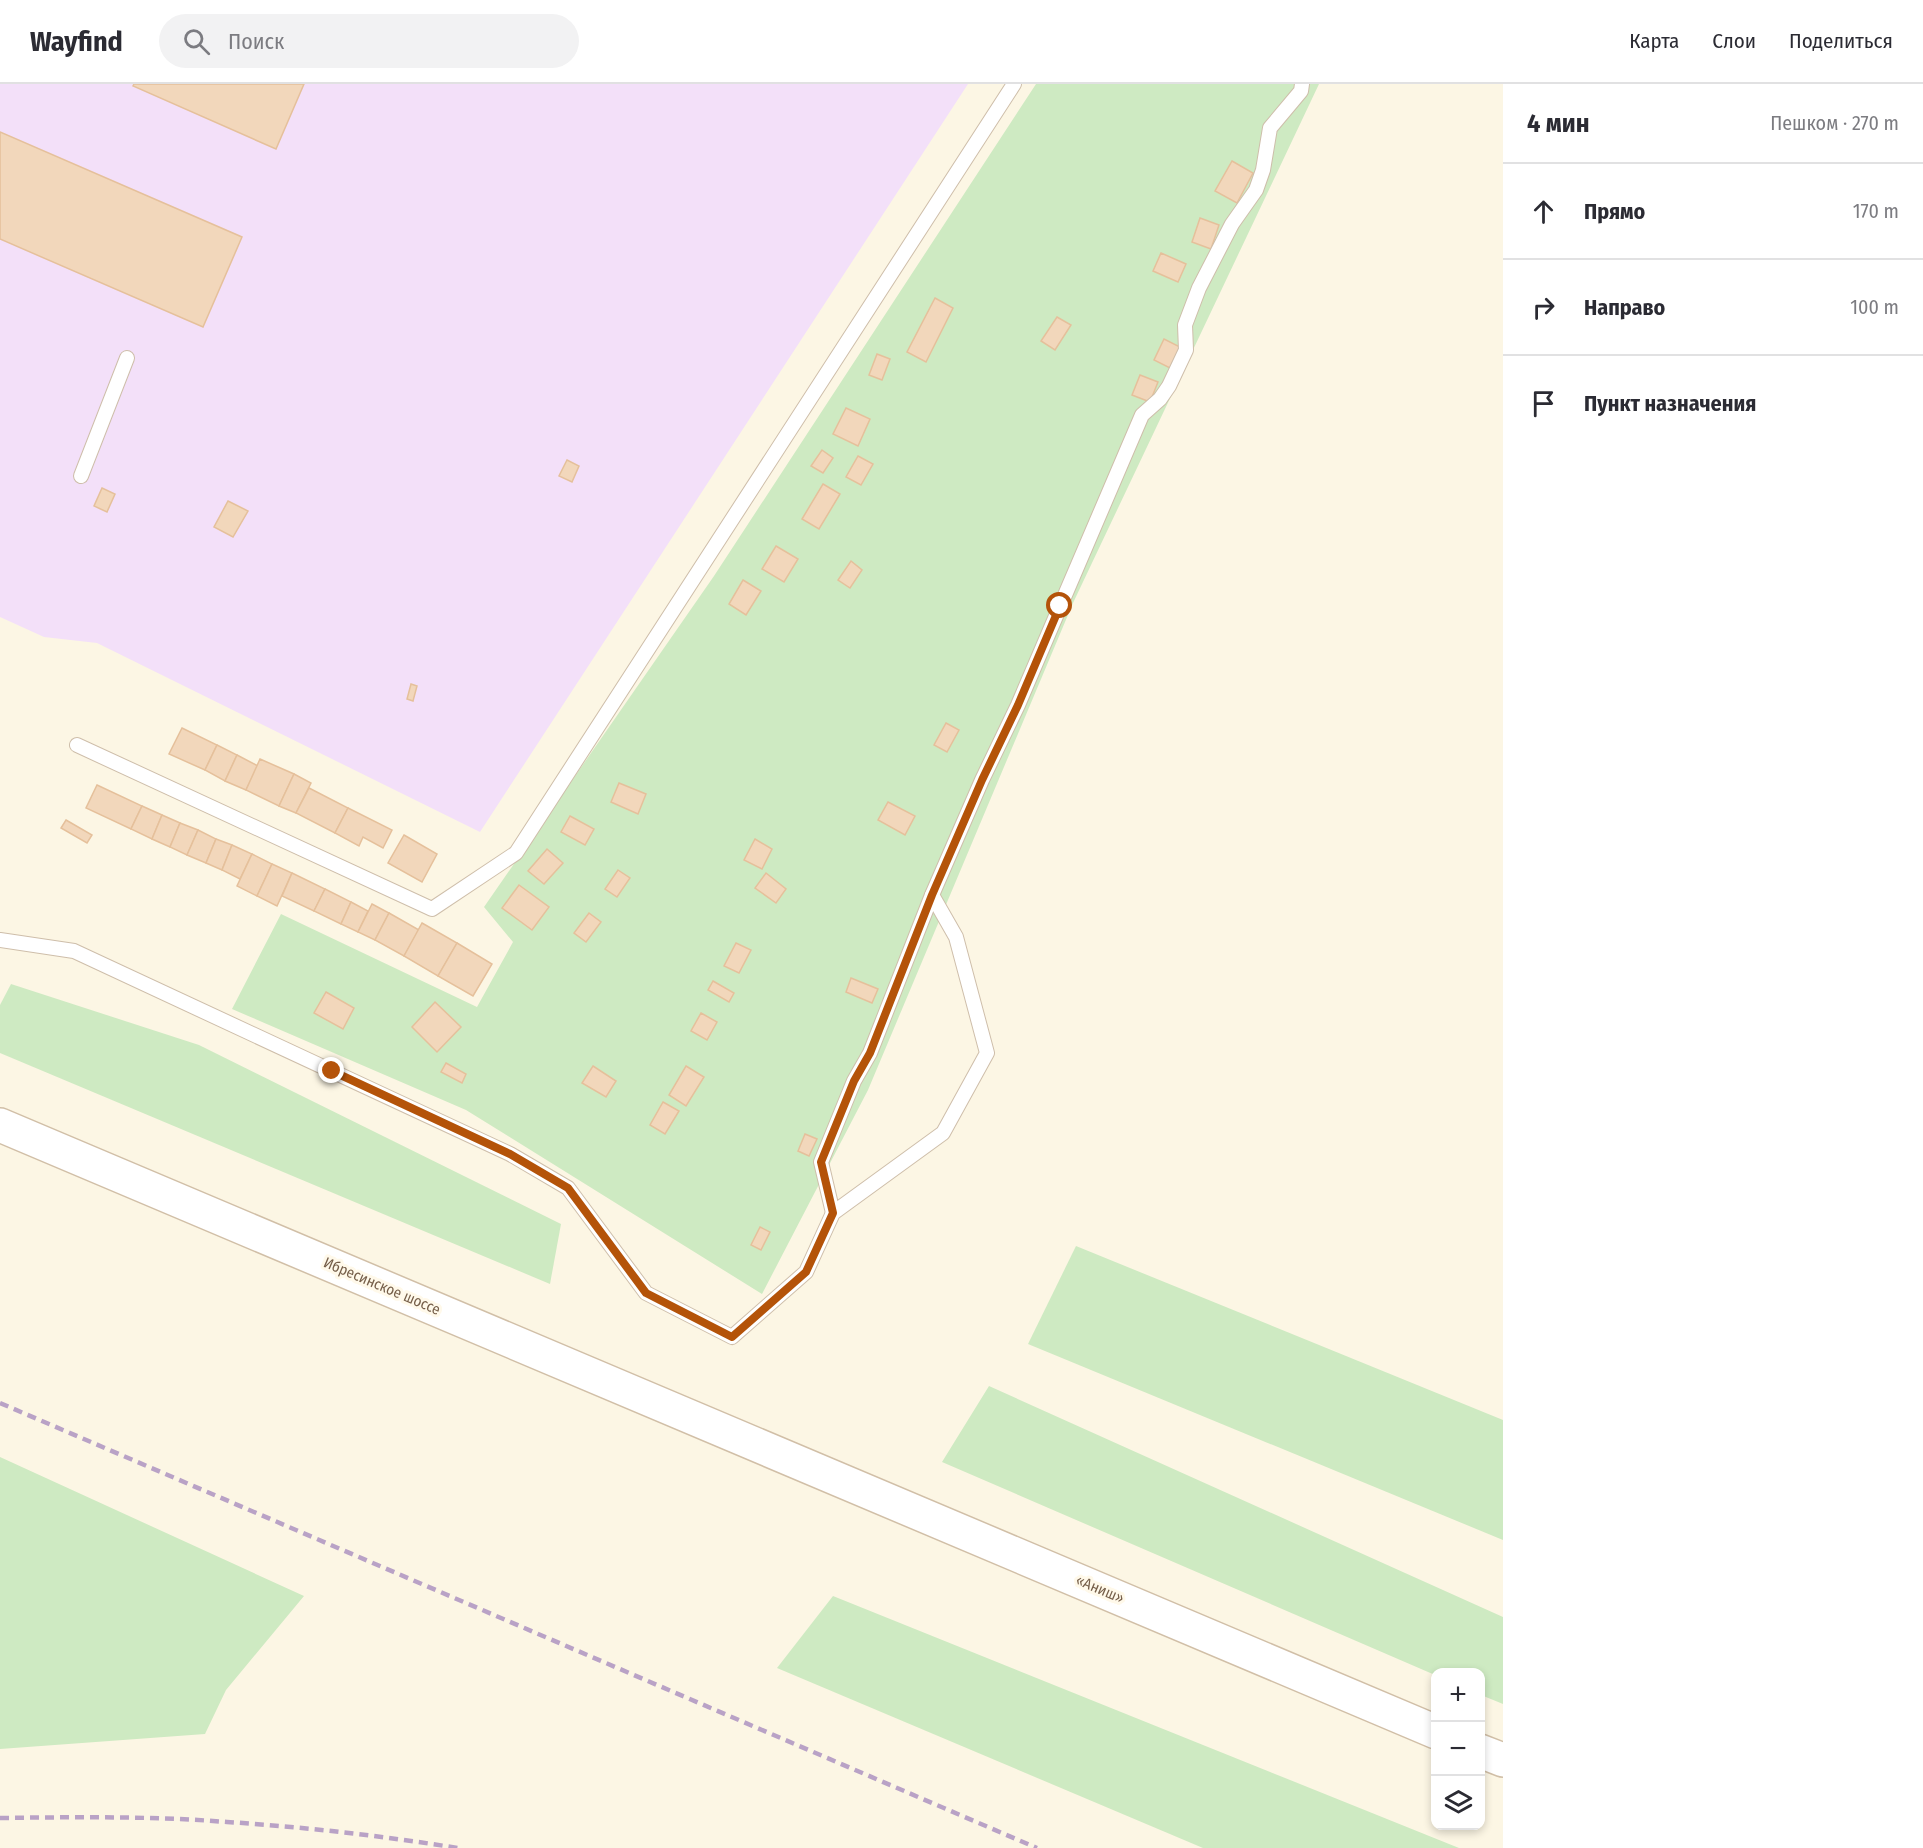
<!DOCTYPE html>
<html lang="ru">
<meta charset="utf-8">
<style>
:root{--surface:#fff;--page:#f2f2f3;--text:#2b2b33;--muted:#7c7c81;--line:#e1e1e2}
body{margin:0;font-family:"Fira Sans Condensed",sans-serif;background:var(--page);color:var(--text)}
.controls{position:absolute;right:18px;bottom:18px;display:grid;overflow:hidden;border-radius:12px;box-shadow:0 3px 9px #0003}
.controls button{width:54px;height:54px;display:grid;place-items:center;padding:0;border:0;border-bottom:2px solid var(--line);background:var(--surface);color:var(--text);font:30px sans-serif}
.stop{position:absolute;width:18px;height:18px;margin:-14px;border:4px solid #b45309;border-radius:50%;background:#fff}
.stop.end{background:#b45309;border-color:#fff;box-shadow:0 2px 6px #0008}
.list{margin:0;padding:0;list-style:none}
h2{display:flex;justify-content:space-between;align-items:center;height:78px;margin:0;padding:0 24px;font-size:26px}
h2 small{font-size:20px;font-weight:400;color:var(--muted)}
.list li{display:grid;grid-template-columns:39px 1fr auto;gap:18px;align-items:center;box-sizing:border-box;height:96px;padding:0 24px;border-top:2px solid var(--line)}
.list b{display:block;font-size:22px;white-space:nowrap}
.list em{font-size:20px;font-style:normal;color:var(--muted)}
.icon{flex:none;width:33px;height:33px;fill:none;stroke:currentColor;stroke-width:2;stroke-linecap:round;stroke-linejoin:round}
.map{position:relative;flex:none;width:1503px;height:1764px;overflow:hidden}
header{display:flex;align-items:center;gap:36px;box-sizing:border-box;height:84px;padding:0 30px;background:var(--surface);border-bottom:2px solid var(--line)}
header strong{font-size:28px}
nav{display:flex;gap:33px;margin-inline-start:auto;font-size:21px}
.search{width:420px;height:54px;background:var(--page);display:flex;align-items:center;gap:15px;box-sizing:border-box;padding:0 21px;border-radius:33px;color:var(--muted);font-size:22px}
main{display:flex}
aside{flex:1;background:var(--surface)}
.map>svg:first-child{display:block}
</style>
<header>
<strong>Wayfind</strong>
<div class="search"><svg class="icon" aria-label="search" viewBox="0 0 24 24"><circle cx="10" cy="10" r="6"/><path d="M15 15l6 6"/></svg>Поиск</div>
<nav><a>Карта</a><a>Слои</a><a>Поделиться</a></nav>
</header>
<main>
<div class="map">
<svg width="1503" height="1764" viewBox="0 0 1503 1764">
<rect width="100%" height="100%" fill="#fcf6e4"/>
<!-- education -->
<path fill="#f3e0f9" d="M0 0H968L480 748 97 559 44 553 0 533Z"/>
<!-- green -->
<g fill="#ceeac2">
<path d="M1036 0H1319L1073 519 868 1006 762 1210 466 1026 232 925 281 830 477 923 513 858 484 823 714 492Z"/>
<path d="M11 900 199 961 561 1140 550 1200 0 969V921Z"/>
<path d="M1076 1162 1503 1336V1456L1028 1260Z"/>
<path d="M989 1302 1503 1533V1620L1481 1611 1480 1588H1436L1435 1591 942 1378Z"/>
<path d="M0 1373 304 1512 226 1606 205 1650 0 1665Z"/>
<path d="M833 1512 1459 1764H1203L777 1584Z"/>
</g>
<!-- building -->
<g fill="#f2d7bb" stroke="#e5c09b" stroke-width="1.5">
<path d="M134 0H304L276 65 133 2Z"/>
<path d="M0 48 242 153 203 243 0 155Z"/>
<path d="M1232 77 1253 89 1237 119 1215 107Z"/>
<path d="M1200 134 1219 141 1211 165 1192 158Z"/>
<path d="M1161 169 1186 180 1178 198 1153 187Z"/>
<path d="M935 214 953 224 926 278 907 268Z"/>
<path d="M1057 233 1071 241 1055 266 1041 257Z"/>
<path d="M1164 255 1180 263 1170 284 1154 276Z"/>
<path d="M877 270 890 275 882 296 869 291Z"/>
<path d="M1140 291 1158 298 1150 318 1132 311Z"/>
<path d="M846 324 870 335 858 362 833 350Z"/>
<path d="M822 366 833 374 823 389 811 382Z"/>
<path d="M858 372 873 380 861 401 846 393Z"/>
<path d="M567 376 579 382 572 398 559 392Z"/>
<path d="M823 400 840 410 819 445 802 435Z"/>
<path d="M102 404 115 410 107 428 94 422Z"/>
<path d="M228 417 248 427 233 453 214 443Z"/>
<path d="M776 462 798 475 784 498 762 485Z"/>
<path d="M851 477 862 486 850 504 838 496Z"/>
<path d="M743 496 761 507 746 531 729 520Z"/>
<path d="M411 600 417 602 413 617 407 615Z"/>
<path d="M946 639 959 646 947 668 934 661Z"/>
<path d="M182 644 217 661 205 686 169 670Z"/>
<path d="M217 661 237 671 225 697 205 686Z"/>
<path d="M237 671 258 682 246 706 225 697Z"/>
<path d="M260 675 294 690 279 722 246 706Z"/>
<path d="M294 690 311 699 296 729 279 722Z"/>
<path d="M619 699 646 710 638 730 611 718Z"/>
<path d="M97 701 142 722 131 745 86 724Z"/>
<path d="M309 704 348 724 335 749 296 729Z"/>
<path d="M888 718 915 732 905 751 878 736Z"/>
<path d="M142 722 162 731 152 755 131 745Z"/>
<path d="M348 724 392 746 383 764 363 753 359 762 335 749Z"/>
<path d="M162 731 180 739 170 763 152 755Z"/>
<path d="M570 732 594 745 585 761 561 748Z"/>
<path d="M66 736 92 751 87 759 61 744Z"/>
<path d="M180 739 198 746 187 771 170 763Z"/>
<path d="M198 746 216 755 206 779 187 771Z"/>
<path d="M404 751 437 770 422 798 388 779Z"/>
<path d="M216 755 232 761 222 786 206 779Z"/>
<path d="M755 755 772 765 762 785 744 776Z"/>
<path d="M232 761 252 770 240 795 222 786Z"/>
<path d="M547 765 563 779 544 800 528 787Z"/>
<path d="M252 770 272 780 257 812 237 802Z"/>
<path d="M272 780 292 789 277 822 257 812Z"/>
<path d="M618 786 630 794 617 813 605 805Z"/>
<path d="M292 789 325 805 314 827 282 812Z"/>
<path d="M766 789 786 805 776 819 755 804Z"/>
<path d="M519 801 549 823 532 846 502 824Z"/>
<path d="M325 805 351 818 341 840 314 827Z"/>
<path d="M351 818 368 827 358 848 341 840Z"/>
<path d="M372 820 389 829 375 856 358 848Z"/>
<path d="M389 829 419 846 404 872 375 856Z"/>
<path d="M589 829 601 838 586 858 574 849Z"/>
<path d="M422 839 457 859 438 892 404 872Z"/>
<path d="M457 859 492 880 473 912 438 892Z"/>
<path d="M736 859 751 866 739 889 724 882Z"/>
<path d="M851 894 878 905 872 919 846 908Z"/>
<path d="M713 897 734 909 729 918 708 906Z"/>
<path d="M326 908 354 924 343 945 314 929Z"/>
<path d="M435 918 461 943 437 968 412 943Z"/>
<path d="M701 929 717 938 707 956 691 947Z"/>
<path d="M446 979 466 990 462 999 441 988Z"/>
<path d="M593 982 616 997 606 1013 582 999Z"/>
<path d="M686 982 704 993 686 1022 669 1011Z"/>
<path d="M663 1018 679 1027 665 1050 650 1041Z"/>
<path d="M805 1050 817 1055 809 1072 798 1067Z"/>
<path d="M760 1143 770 1148 761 1166 751 1161Z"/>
</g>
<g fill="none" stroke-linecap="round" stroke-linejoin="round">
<defs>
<g id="service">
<path d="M81 392 127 274"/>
<path d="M77 661 432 825 516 769 1014 0"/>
<path d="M0 856 74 867 510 1070 568 1104 646 1209 732 1253 806 1188 833 1129 943 1049 987 969 956 853 932 811"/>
<path d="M833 1129 821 1078 854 997 870 969 932 811 982 696 1018 621 1142 331 1160 315 1169 302 1186 266 1185 241 1199 204 1232 140 1256 106 1263 86 1270 44 1301 7 1302 0"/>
</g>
<g id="secondary">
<path d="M0 1041 1436 1648"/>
<path d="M1480 1667 1503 1676"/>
</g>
</defs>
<!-- service casing -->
<use href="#service" stroke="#cebeaa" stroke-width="16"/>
<!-- secondary casing -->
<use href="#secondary" stroke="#d1bfa7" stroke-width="36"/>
<!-- service -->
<use href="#service" stroke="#fff" stroke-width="14"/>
<!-- secondary -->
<use href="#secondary" stroke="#fff" stroke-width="33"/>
<!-- rail -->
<g stroke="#b9a2c6" stroke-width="4.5" stroke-dasharray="9 6" stroke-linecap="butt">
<path d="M0 1319 1037 1764"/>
<path d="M0 1734C76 1733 152 1732 227 1738 305 1743 382 1752 458 1764"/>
</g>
</g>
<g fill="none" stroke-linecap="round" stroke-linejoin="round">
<!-- route -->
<path stroke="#b45309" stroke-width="8" d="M332 987 510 1070 568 1104 646 1209 732 1253 806 1188 833 1129 821 1078 854 997 870 969 932 811 982 696 1018 621 1060 522"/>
</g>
<g text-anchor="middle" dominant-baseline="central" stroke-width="6" stroke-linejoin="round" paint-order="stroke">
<!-- street labels -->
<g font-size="15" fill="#755e49" stroke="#fff9ea">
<text transform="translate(382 1202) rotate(23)">Ибресинское шоссе</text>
<text transform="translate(1100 1505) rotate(23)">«Аниш»</text>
</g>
</g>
</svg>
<div class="controls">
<button>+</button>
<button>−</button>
<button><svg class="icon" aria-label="layers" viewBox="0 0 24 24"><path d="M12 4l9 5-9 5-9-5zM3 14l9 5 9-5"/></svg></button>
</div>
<div class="stop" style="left:1060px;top:522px"></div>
<div class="stop end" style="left:332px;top:987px"></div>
</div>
<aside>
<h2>4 мин<small>Пешком · 270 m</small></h2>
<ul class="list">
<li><svg class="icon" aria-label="ahead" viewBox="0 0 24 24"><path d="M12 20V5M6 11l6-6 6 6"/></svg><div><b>Прямо</b></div><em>170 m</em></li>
<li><svg class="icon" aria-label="right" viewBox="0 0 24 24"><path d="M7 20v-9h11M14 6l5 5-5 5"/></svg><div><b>Направо</b></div><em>100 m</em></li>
<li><svg class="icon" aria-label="arrive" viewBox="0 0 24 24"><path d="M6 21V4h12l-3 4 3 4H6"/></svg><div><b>Пункт назначения</b></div></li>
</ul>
</aside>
</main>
